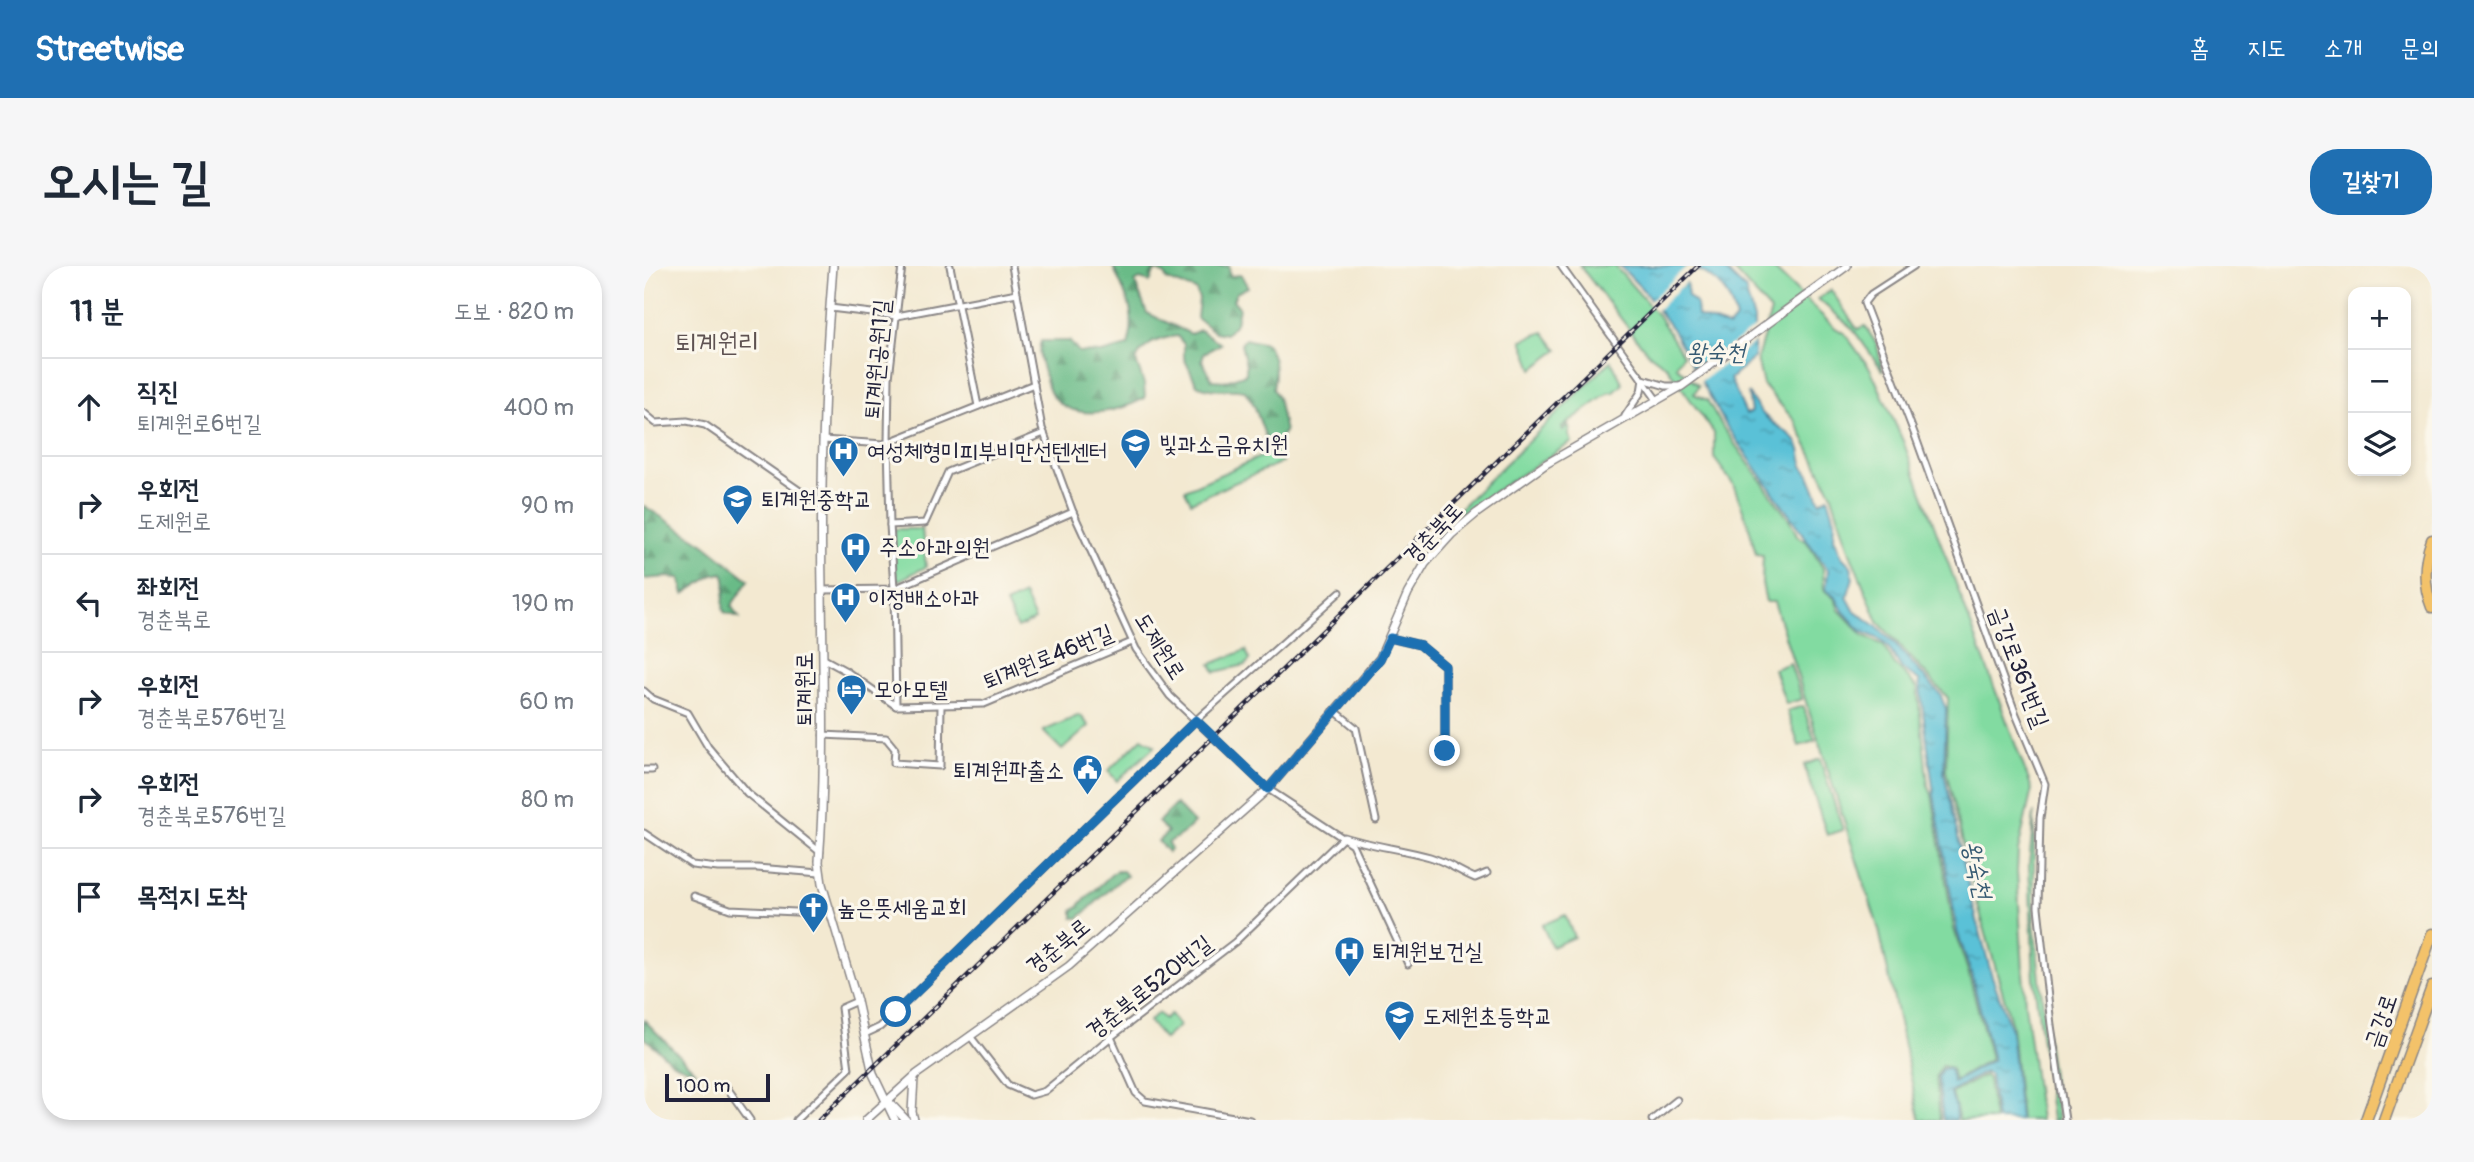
<!DOCTYPE html>
<html lang="ko">
<meta charset="utf-8">
<style>
:root{--surface:#fff;--page:#f6f6f7;--text:#1f2937;--muted:#747a83;--line:#e0e1e3;--accent:#1f6fb2}
body{margin:0;font-family:Pangolin,"Poor Story",sans-serif;background:var(--page);color:var(--text)}
.controls{position:absolute;right:21px;top:21px;display:grid;overflow:hidden;border-radius:14px;box-shadow:0 4px 10px #0003}
.controls button{width:63px;height:63px;display:grid;place-items:center;padding:0;border:0;border-bottom:2px solid var(--line);background:var(--surface);color:var(--text);font:35px sans-serif}
.scale{position:absolute;left:21px;bottom:18px;width:105px;box-sizing:border-box;padding-left:7px;border:4px solid #22223b;border-top:0;font-size:19px;line-height:24px;white-space:nowrap;color:#22223b;-webkit-text-stroke:5px #fbf7ec;paint-order:stroke}
.stop{position:absolute;width:21px;height:21px;margin:-16px;border:5px solid #1f6fb2;border-radius:50%;background:#fff}
.stop.end{background:#1f6fb2;border-color:#fff;box-shadow:0 2px 7px #0008}
.list{margin:0;padding:0;list-style:none}
h2{display:flex;justify-content:space-between;align-items:center;height:91px;margin:0;padding:0 28px;font-size:30px}
h2 small{font-size:23px;font-weight:400;color:var(--muted)}
.list li{display:grid;grid-template-columns:46px 1fr auto;gap:21px;align-items:center;box-sizing:border-box;height:98px;padding:0 28px;border-top:2px solid var(--line)}
.list b{display:block;font-size:26px;white-space:nowrap}
.list p{margin:0;font-size:23px;white-space:nowrap;color:var(--muted)}
.list em{font-size:23px;font-style:normal;color:var(--muted)}
.icon{flex:none;width:38px;height:38px;fill:none;stroke:currentColor;stroke-width:2;stroke-linecap:round;stroke-linejoin:round}
.map{position:relative;flex:none;width:1788px;height:854px;overflow:hidden;border-radius:28px}
header{display:flex;align-items:center;gap:42px;box-sizing:border-box;height:98px;padding:0 35px;background:var(--accent);color:#fff}
header strong{font-size:33px}
nav{display:flex;gap:38px;margin-inline-start:auto;font-size:24px}
.intro{display:flex;align-items:center;justify-content:space-between;box-sizing:border-box;height:168px;padding:0 42px}
h1{margin:0;font-size:49px}
.button{padding:18px 32px;border-radius:28px;background:var(--accent);color:#fff;font-size:24px;font-weight:700}
main{display:flex;gap:42px;padding:0 42px}
aside{flex:1;background:var(--surface);border-radius:28px;box-shadow:0 4px 10px #0003}
.map>svg:first-child{display:block}
</style>
<header>
<strong>Streetwise</strong>
<nav><a>홈</a><a>지도</a><a>소개</a><a>문의</a></nav>
</header>
<div class="intro"><h1>오시는 길</h1><a class="button">길찾기</a></div>
<main>
<aside>
<h2>11 분<small>도보 · 820 m</small></h2>
<ul class="list">
<li><svg class="icon" aria-label="ahead" viewBox="0 0 24 24"><path d="M12 20V5M6 11l6-6 6 6"/></svg><div><b>직진</b><p>퇴계원로6번길</p></div><em>400 m</em></li>
<li><svg class="icon" aria-label="right" viewBox="0 0 24 24"><path d="M7 20v-9h11M14 6l5 5-5 5"/></svg><div><b>우회전</b><p>도제원로</p></div><em>90 m</em></li>
<li><svg class="icon" aria-label="left" viewBox="0 0 24 24"><path d="M17 20v-9H6M10 6l-5 5 5 5"/></svg><div><b>좌회전</b><p>경춘북로</p></div><em>190 m</em></li>
<li><svg class="icon" aria-label="right" viewBox="0 0 24 24"><path d="M7 20v-9h11M14 6l5 5-5 5"/></svg><div><b>우회전</b><p>경춘북로576번길</p></div><em>60 m</em></li>
<li><svg class="icon" aria-label="right" viewBox="0 0 24 24"><path d="M7 20v-9h11M14 6l5 5-5 5"/></svg><div><b>우회전</b><p>경춘북로576번길</p></div><em>80 m</em></li>
<li><svg class="icon" aria-label="arrive" viewBox="0 0 24 24"><path d="M6 21V4h12l-3 4 3 4H6"/></svg><div><b>목적지 도착</b></div></li>
</ul>
</aside>
<div class="map">
<svg width="1788" height="854" viewBox="0 0 1788 854">
<defs>
<pattern id="forest-firs" width="22" height="20" patternUnits="userSpaceOnUse" patternTransform="scale(1.75)"><rect width="22" height="20" fill="#69bb87"/><path d="M5 1l3.5 6h-7zM16 11l3.5 6h-7z" fill="#569870"/></pattern>
<pattern id="water-ripples" width="26" height="14" patternUnits="userSpaceOnUse" patternTransform="scale(1.75)"><rect width="26" height="14" fill="#5ac1d7"/><path d="M2 4q2-2 4 0t4 0M15 11q2-2 4 0t4 0" fill="none" stroke="#4a9cb0"/></pattern>
</defs>
<rect width="100%" height="100%" fill="#fbf7ec"/>
<filter id="ink" filterUnits="userSpaceOnUse"><feTurbulence type="fractalNoise" baseFrequency=".0143" numOctaves="2"/><feDisplacementMap in="SourceGraphic" scale="14" xChannelSelector="R" yChannelSelector="G"/><feConvolveMatrix kernelMatrix="1 2 1 2 8 2 1 2 1" color-interpolation-filters="sRGB"/></filter>
<filter id="wash" filterUnits="userSpaceOnUse"><feTurbulence type="fractalNoise" baseFrequency=".00686" numOctaves="4" result="noise"/><feDisplacementMap in="SourceGraphic" scale="28" xChannelSelector="R" yChannelSelector="G"/><feGaussianBlur stdDeviation="1.57" result="paint"/><feColorMatrix in="noise" values="0 0 0 0 0 0 0 0 0 0 0 0 0 0 0 0 0 1.4 0 .05"/><feComposite in="paint" operator="in"/></filter>
<g filter="url(#wash)">
<rect width="100%" height="100%" fill="#f3e9d1"/>
<!-- green -->
<g fill="#82dba1" stroke="#527e6e" stroke-width="2">
<path d="M936 0H971L1014 49 1039 89 1032 100 1055 120 1050 128 1063 134 1080 163 1146 255 1153 269 1163 276 1179 302 1180 324 1191 333 1195 344 1219 369 1240 380 1250 398 1273 421 1284 519 1288 529 1310 663 1324 705 1347 793 1310 815 1307 802 1298 800 1292 810 1296 854H1276L1235 664 1130 336H1122L1118 317 1119 289 1112 288 1104 257 1089 218 1070 192V167L1023 101 1003 86Z"/>
<path d="M1086 0H1127L1190 61 1201 68 1227 104 1259 175 1388 523 1374 585 1373 605 1381 738 1396 854H1377L1368 760 1334 640 1302 505 1304 432 1234 356 1206 287 1187 227 1151 155 1119 119 1113 93 1127 45Z"/>
<path d="M1187 24 1213 63 1221 60 1233 79 1239 105 1208 62 1174 33Z"/>
<path d="M900 66 914 84 889 103 878 74Z"/>
<path d="M967 95 979 118 969 127 966 126 918 161 919 164 924 159 926 164 925 169 928 176 817 247 815 243Z"/>
<path d="M632 184 638 196 547 236 541 224Z"/>
<path d="M251 263H278L282 301 254 315 252 314 248 271Z"/>
<path d="M380 329 391 354 373 362 362 338Z"/>
<path d="M602 384 606 394 601 399 571 406 567 398Z"/>
<path d="M1146 397 1158 433 1142 438 1130 403Z"/>
<path d="M1159 440 1171 475 1155 480 1143 445Z"/>
<path d="M436 449 445 460 418 484 399 465Z"/>
<path d="M498 472 511 480 473 515 464 505Z"/>
<path d="M1176 493 1199 564 1183 569 1160 499Z"/>
<path d="M1390 546V656L1400 751 1414 854H1408L1390 714 1385 599Z"/>
<path d="M921 649 930 671 908 681 898 659Z"/>
<path d="M514 747 520 753 526 748 535 760 520 773 505 755Z"/>
<path d="M1341 809 1344 813 1350 854H1315L1308 827Z"/>
</g>
<!-- forest -->
<g fill="url(#forest-firs)" stroke="#466e61" stroke-width="2">
<path d="M469 0H585L586 10 597 9 604 21 592 27 589 34 595 41 592 57 582 68 571 66 553 52 555 33 552 24 523 14 520 8 511 4 506 16 496 13 491 16 503 47 547 68 556 64 577 78 560 87 558 94 568 114 582 115 602 108V99L597 78 601 73 622 78C632 90 632 108 629 123L634 132 641 166 632 177 623 175 610 139 601 125C582 121 573 128 553 119L540 92V78L533 70C516 72 498 78 492 95L500 118 501 132C474 146 427 158 407 127 404 122 402 113 400 107 397 97 393 85 397 75H425L435 86 457 87 484 80C494 45 482 32 469 0Z"/>
<path d="M0 240 60 278 105 314 87 340 95 351 80 346C76 332 86 320 79 307L69 309 40 328 36 312 22 311 0 313Z"/>
<path d="M532 538 550 557 541 566 524 577 527 583 524 586 514 575 524 566 514 556Z"/>
<path d="M473 605H479L483 610 476 614 435 652H429V645L468 608Z"/>
<path d="M0 754 52 806 29 797 0 771Z"/>
</g>
<!-- water -->
<path fill="url(#water-ripples)" stroke="#3e7289" stroke-width="2" fill-rule="evenodd" d="M976 0H1077L1101 23 1110 54V92L1086 113 1102 148 1107 146 1104 127C1108 133 1112 140 1117 146 1136 168 1159 165 1158 200L1165 209 1176 236 1184 231 1191 254 1190 271 1198 291 1207 300 1209 312 1203 331 1210 344 1232 360 1249 376 1296 428 1302 443 1300 507 1328 635 1347 707 1367 764 1376 854H1352L1346 809 1341 806 1306 826 1311 839 1312 854H1299L1294 811 1298 803 1305 802 1309 817 1349 794 1327 707 1313 665 1290 529 1275 414 1258 403 1244 381 1233 372 1217 365 1199 345 1192 332 1182 324 1184 304 1083 161 1029 64 999 24ZM1049 2C1076 13 1085 26 1092 53L1085 61 1053 50 1052 37 1044 30 1041 9Z"/>
<!-- pier -->
<g fill="#f3e9d1">
<path d="M1043 0H1059L1045 10V13L1011 46 1004 37Z"/>
<path d="M1113 60 1114 74 1054 117 1048 107Z"/>
</g>
</g>
<g filter="url(#ink)">
<g fill="none" stroke-linecap="round" stroke-linejoin="round">
<defs>
<g id="minor">
<path d="M306 0 334 140"/>
<path d="M368 0 398 162 429 246 492 383 526 430 624 523 708 578 764 698"/>
<path d="M917 0 1013 134"/>
<path d="M1270 0 1227 28 1220 37 1272 172 1371 446 1401 518 1396 552 1394 641 1407 759 1421 854"/>
<path d="M186 42 253 50 373 27"/>
<path d="M0 147 12 157 43 155 61 159 179 241"/>
<path d="M981 150 997 126 999 113 1022 120H1038"/>
<path d="M179 174 240 178 390 118"/>
<path d="M246 259 281 257 304 206 400 167"/>
<path d="M178 324 250 323 429 246"/>
<path d="M746 372 776 379 801 400V485"/>
<path d="M180 393 202 405 252 440 340 438 488 376"/>
<path d="M0 425 9 433 44 447 64 481 103 527 176 586"/>
<path d="M252 440 250 323 246 259 244 176 245 112 258 0"/>
<path d="M690 444 712 462 732 554"/>
<path d="M179 469 242 472 251 483 250 497 296 500 297 440"/>
<path d="M0 504H8"/>
<path d="M0 567 48 599 74 602H113L176 607"/>
<path d="M50 630 86 643 173 647 186 642"/>
<path d="M221 768 236 761 252 746 552 454 696 326"/>
<path d="M326 770 364 819 387 829 401 825 467 771 591 676 700 571C728 580 758 583 786 591 803 596 816 606 831 612L843 607"/>
<path d="M467 771 492 827 501 835 606 854"/>
<path d="M84 823 106 854"/>
<path d="M152 854 205 803 197 742 213 735"/>
<path d="M1008 854 1033 834"/>
</g>
<g id="tertiary">
<path d="M189 0C180 108 176 217 178 324 179 415 182 506 175 596L178 618 213 735 229 808 251 854"/>
<path d="M270 812 268 846 270 854"/>
<path d="M245 836 262 854"/>
<path d="M222 854 273 808 425 700 624 523 736 392 764 327 781 298 808 268 833 247 902 198 1038 120 1203 0"/>
</g>
<g id="trunk">
<path d="M1788 274C1780 296 1779 319 1788 341"/>
<path d="M1722 854 1788 668"/>
<path d="M1740 854 1788 721"/>
</g>
</defs>
<!-- minor casing -->
<use href="#minor" stroke="#8a8686" stroke-width="9"/>
<!-- tertiary casing -->
<use href="#tertiary" stroke="#8a8686" stroke-width="10"/>
<!-- trunk casing -->
<use href="#trunk" stroke="#8a8686" stroke-width="13"/>
<!-- minor -->
<use href="#minor" stroke="#fff" stroke-width="5"/>
<!-- tertiary -->
<use href="#tertiary" stroke="#fff" stroke-width="7"/>
<!-- trunk -->
<use href="#trunk" stroke="#f3c26a" stroke-width="10"/>
<defs>
<path id="rail" d="M175 854 1054 0"/>
</defs>
<!-- rail casing -->
<use href="#rail" stroke="#22223b" stroke-width="4.5"/>
<!-- rail -->
<use href="#rail" stroke="#fbf7ec" stroke-width="2" stroke-dasharray="5" stroke-linecap="butt"/>
</g>
</g>
<g fill="none" stroke-linecap="round" stroke-linejoin="round" filter="url(#ink)">
<!-- route -->
<path stroke="#1f6fb2" stroke-width="9" d="M252 746 552 454 624 523 736 393 746 372 776 379 801 400V485"/>
</g>
<!-- icons -->
<defs>
<symbol id="school-pin" viewBox="-11 -11 22 30"><path d="M0 17L-7.5 6A9.5 9.5 0 1 1 7.5 6Z" fill="#1f6fb2" stroke="#fbf7ec"/><path d="M0-5L7-2L0 1L-7-2ZM-4 1L0 2.5L4 1V4Q0 6-4 4Z" fill="#fff"/></symbol>
<symbol id="hospital-pin" viewBox="-11 -11 22 30"><path d="M0 17L-7.5 6A9.5 9.5 0 1 1 7.5 6Z" fill="#1f6fb2" stroke="#fbf7ec"/><path d="M-5-5h3v3.5h4V-5h3V5h-3V1.5h-4V5h-3Z" fill="#fff"/></symbol>
<symbol id="hotel-pin" viewBox="-11 -11 22 30"><path d="M0 17L-7.5 6A9.5 9.5 0 1 1 7.5 6Z" fill="#1f6fb2" stroke="#fbf7ec"/><path d="M-6-4.5h1.5V1H6V5H4.5V3h-9V5H-6ZM-4 0a1.8 1.8 0 1 1 3.6 0ZM.5 0V-2.5h3Q6-2.5 6 0Z" fill="#fff"/></symbol>
<symbol id="civic-pin" viewBox="-11 -11 22 30"><path d="M0 17L-7.5 6A9.5 9.5 0 1 1 7.5 6Z" fill="#1f6fb2" stroke="#fbf7ec"/><path d="M-.6-6.5H3V-4.5H.6V-3L4-1V1h2V6H-6V1h2V-1L-.6-3ZM-1.2 2.5V6h2.4V2.5Z" fill="#fff"/></symbol>
<symbol id="church-pin" viewBox="-11 -11 22 30"><path d="M0 17L-7.5 6A9.5 9.5 0 1 1 7.5 6Z" fill="#1f6fb2" stroke="#fbf7ec"/><path d="M-1.2-6h2.4v3.5h3.3v2.4h-3.3V6h-2.4V-.1h-3.3v-2.4h3.3Z" fill="#fff"/></symbol>
</defs>
<g fill-rule="evenodd">
<use href="#school-pin" x="474" y="160" width="35" height="47"/>
<use href="#hospital-pin" x="182" y="168" width="35" height="47"/>
<use href="#school-pin" x="76" y="216" width="35" height="47"/>
<use href="#hospital-pin" x="194" y="264" width="35" height="47"/>
<use href="#hospital-pin" x="184" y="314" width="35" height="47"/>
<use href="#hotel-pin" x="190" y="406" width="35" height="47"/>
<use href="#civic-pin" x="426" y="486" width="35" height="47"/>
<use href="#church-pin" x="152" y="624" width="35" height="47"/>
<use href="#hospital-pin" x="688" y="668" width="35" height="47"/>
<use href="#school-pin" x="738" y="732" width="35" height="47"/>
</g>
<g text-anchor="middle" dominant-baseline="central" stroke-width="6" stroke-linejoin="round" paint-order="stroke">
<!-- street labels -->
<g font-size="23" fill="#22223b" stroke="#fbf7ec">
<text transform="translate(233 93) rotate(-85)">퇴계원공원1길</text>
<text transform="translate(789 267) rotate(-47)">경춘북로</text>
<text transform="translate(516 380) rotate(58)">도제원로</text>
<text transform="translate(404 391) rotate(-22)">퇴계원로46번길</text>
<text transform="translate(1375 401) rotate(69)">금강로361번길</text>
<text transform="translate(160 423) rotate(-90)">퇴계원로</text>
<text transform="translate(414 680) rotate(-39)">경춘북로</text>
<text transform="translate(505 721) rotate(-38)">경춘북로520번길</text>
<text transform="translate(1737 755) rotate(-71)">금강로</text>
</g>
<!-- poi labels -->
<g font-size="23" fill="#22223b" stroke="#fbf7ec" text-anchor="start">
<text x="515" y="178">빛과소금유치원</text>
<text x="223" y="185">여성체형미피부비만선텐센터</text>
<text x="117" y="233">퇴계원중학교</text>
<text x="235" y="281">주소아과의원</text>
<text x="224" y="332">이정배소아과</text>
<text x="230" y="423">모아모텔</text>
<text x="420" y="504" text-anchor="end">퇴계원파출소</text>
<text x="193" y="641">높은뜻세움교회</text>
<text x="728" y="685">퇴계원보건실</text>
<text x="779" y="750">도제원초등학교</text>
</g>
<!-- water labels -->
<g font-size="24" font-style="italic" fill="#365a72" stroke="#fbf7ec">
<text x="1072" y="86">왕숙천</text>
<text transform="translate(1333 604) rotate(77)">왕숙천</text>
</g>
<!-- quarter labels -->
<g font-size="26" fill="#5e5252" stroke="#fbf7ec">
<text x="73" y="77">퇴계원리</text>
</g>
</g>
</svg>
<div class="controls">
<button>+</button>
<button>−</button>
<button><svg class="icon" aria-label="layers" viewBox="0 0 24 24"><path d="M12 4l9 5-9 5-9-5zM3 14l9 5 9-5"/></svg></button>
</div>
<div class="scale">100 m</div>
<div class="stop" style="left:252px;top:746px"></div>
<div class="stop end" style="left:801px;top:485px"></div>
</div>
</main>
